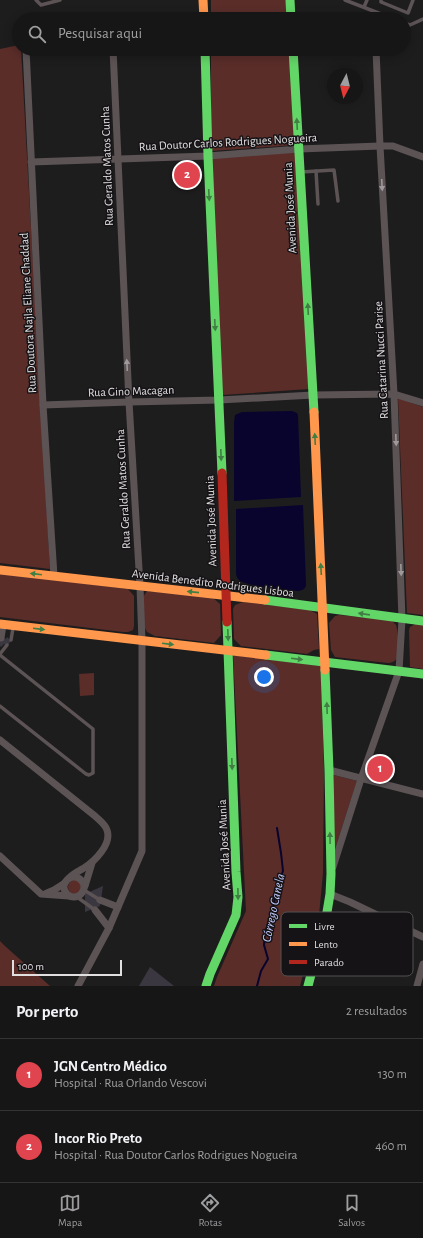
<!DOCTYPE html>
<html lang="pt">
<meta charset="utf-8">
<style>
:root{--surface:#161616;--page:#232323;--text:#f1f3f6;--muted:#9e9fa1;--line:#353535;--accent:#9d9b9d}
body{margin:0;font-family:"Alegreya Sans",sans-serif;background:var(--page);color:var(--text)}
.compass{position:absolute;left:327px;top:68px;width:36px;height:36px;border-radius:50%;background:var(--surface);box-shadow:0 2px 10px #0003;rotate:187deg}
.scale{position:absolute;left:12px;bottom:10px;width:110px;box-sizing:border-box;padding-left:4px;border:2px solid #e2dfe1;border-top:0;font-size:11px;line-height:14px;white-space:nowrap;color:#e2dfe1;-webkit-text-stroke:3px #161316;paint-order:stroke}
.you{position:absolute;left:264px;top:677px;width:14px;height:14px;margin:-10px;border:3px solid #fff;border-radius:50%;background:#1a73e8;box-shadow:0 0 0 6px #1a73e833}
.badge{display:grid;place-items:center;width:26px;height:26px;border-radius:50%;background:var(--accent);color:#fff;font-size:13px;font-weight:700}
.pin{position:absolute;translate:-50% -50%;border:2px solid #fff;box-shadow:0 1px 4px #0006}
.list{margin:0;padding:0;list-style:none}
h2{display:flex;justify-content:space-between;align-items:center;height:52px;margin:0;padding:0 16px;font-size:17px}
h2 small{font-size:13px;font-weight:400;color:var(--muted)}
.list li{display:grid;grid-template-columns:26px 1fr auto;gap:12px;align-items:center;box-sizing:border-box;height:72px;padding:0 16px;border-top:1px solid var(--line)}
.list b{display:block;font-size:15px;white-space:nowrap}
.list p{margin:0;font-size:13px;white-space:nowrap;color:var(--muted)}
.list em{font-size:13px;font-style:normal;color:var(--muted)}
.icon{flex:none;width:22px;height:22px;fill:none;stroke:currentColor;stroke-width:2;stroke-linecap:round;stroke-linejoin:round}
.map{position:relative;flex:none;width:423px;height:986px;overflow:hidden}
.search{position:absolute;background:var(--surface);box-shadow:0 2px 10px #0003;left:12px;right:12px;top:12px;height:44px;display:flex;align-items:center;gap:10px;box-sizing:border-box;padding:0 14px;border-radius:22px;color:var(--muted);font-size:15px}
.sheet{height:196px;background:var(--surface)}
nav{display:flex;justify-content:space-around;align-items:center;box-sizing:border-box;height:56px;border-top:1px solid var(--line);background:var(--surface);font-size:11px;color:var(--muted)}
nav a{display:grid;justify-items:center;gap:2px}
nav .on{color:var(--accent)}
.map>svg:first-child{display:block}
</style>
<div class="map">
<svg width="423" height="986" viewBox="0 0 423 986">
<rect width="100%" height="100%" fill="#1e1d1e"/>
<!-- green -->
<g fill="#5a2d29">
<path d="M211 0H287L288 19H211Z"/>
<path d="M19 45V49H21L50 569 0 563V49Z"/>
<path d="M211 49H290L295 145 211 151Z"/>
<path d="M295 151 309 389 222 395 211 158Z"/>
<path d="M398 398 423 407V615L407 613Z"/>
<path d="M0 573 128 589 134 596V626L133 630 128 632H123L0 617Z"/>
<path d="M147 591 212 597 220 604 221 635 214 643 155 636 147 632 144 626 143 597Z"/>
<path d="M243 602 310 610 317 614 319 649 314 650 307 654 241 646 234 639 233 609 235 605Z"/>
<path d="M339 615 391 620 396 625C398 631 399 651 398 656 396 661 392 663 388 663L335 657 331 650 329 623 335 616Z"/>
<path d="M417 623H423V669L410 667 409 630 410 627Z"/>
<path d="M233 655 321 666 324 771 323 873 319 915 300 986H214L217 977 246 911Z"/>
<path d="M94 673V695L80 696 79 674Z"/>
<path d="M334 775 357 781 334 852Z"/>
<circle cx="75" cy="887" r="7"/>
<path d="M0 941 6 947 50 986H0Z"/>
</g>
<!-- water -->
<g fill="#08042e">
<path d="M292 411 297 413 298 415 301 497 234 501V422L235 415 242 412Z"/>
<path d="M303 505 306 584C306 589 302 591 297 591 287 590 244 586 239 580 236 577 236 574 236 571V509Z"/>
</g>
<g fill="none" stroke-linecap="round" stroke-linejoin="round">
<!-- stream -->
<path stroke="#08042e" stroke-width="2" d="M257 986 261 971 268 959 264 945 265 933 273 909 277 886 283 871 281 853 277 828"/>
</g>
<!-- building -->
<g fill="#3b3740">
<path d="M3 637 6 639 7 637 11 641 7 646 4 644 1 647 0 646V638Z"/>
<path d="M103 886 100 906 85 912V894Z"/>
<path d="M150 967 174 986H139Z"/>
</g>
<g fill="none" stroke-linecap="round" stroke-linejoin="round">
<!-- lane -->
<g stroke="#5c5355" stroke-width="3.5">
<path d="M36 0 41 5 60 0"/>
<path d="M345 0 394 19"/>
<path d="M381 0V2L408 13 413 0"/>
<path d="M364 7 367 0"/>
<path d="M404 23 410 25 423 19"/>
<path d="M316 171 318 204"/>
<path d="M301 172 334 170 338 201"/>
<path d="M11 640 13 628"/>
<path d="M0 654 7 645"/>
<path d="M0 655 93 729V773L89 775 86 774 0 706"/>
<path d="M84 890 100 900"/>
<path d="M77 897 95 910"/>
</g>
<!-- street -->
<g stroke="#5c5355" stroke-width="7">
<path d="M112 16V19"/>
<path d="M26 49 43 405 54 576"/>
<path d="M31 162 208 156 299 149 380 146H393L423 157"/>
<path d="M43 405 129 402 219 400 313 395 394 394 423 403"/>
<path d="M1 638 3 625"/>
<path d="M0 740 95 816C99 820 105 824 107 830 112 844 95 861 84 868 79 871 74 873 69 878"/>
<path d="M329 770 423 794"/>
<path d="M0 856 41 894 69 896"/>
<path d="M333 867 361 779 399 671 402 619 394 394 380 146 376 49"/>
<circle cx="74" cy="887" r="10"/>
<path d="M85 886 92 863"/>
<path d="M47 893 54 890 65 883"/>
<path d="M330 894 350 902 423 937"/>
<path d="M100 900 118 907"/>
<path d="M95 910 109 928"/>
<path d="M78 986 109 928 142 851V641L140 586 129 402 113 49"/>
<path d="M417 986 423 964"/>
</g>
<!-- fast -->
<g stroke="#63d668" stroke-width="9">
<path d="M290 0 291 19"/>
<path d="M205 49 208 156 222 473"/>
<path d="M293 49 314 412"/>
<path d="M265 600 423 621"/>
<path d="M266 655 423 674"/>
<path d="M206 986 210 974 236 915 238 897 236 872 227 622"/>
<path d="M308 986 326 918 330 894 331 874 329 770 325 670"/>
</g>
<!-- slow -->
<g stroke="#ff974d" stroke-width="9">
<path d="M203 0 204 19"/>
<path d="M314 412 325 670"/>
<path d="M0 570 265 600"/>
<path d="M0 624 266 655"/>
</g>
<!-- jam -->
<path stroke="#b3261e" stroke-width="9" d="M222 473 227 622"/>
</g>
<!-- one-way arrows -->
<defs><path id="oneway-solid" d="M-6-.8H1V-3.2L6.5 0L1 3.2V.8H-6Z"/></defs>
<g fill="#407e43">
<use href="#oneway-solid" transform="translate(297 124) rotate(-93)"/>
<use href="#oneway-solid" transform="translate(209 195) rotate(87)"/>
<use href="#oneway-solid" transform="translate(308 309) rotate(-93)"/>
<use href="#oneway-solid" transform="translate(215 325) rotate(87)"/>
<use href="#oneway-solid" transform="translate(315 439) rotate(-93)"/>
<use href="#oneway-solid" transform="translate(221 455) rotate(88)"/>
<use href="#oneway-solid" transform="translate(321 569) rotate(-93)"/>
<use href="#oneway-solid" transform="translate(36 574) rotate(-173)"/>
<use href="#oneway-solid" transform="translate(193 592) rotate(-174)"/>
<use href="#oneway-solid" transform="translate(364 614) rotate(-172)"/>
<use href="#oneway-solid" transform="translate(39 629) rotate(7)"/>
<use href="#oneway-solid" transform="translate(228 635) rotate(88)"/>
<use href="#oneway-solid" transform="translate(168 644) rotate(7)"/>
<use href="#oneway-solid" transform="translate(297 659) rotate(7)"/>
<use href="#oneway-solid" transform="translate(327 708) rotate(-92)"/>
<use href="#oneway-solid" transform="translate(232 764) rotate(88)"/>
<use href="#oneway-solid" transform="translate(330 838) rotate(-91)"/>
<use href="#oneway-solid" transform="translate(238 894) rotate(89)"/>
</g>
<g fill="#9f999b">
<use href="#oneway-solid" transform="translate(382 185) rotate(87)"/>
<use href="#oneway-solid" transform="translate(127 365) rotate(-93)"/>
<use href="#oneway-solid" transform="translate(396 440) rotate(88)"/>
<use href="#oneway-solid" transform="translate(401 570) rotate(88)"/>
</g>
<g text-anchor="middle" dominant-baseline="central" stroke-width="3" stroke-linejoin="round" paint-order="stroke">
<!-- street labels -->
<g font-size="12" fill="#e2dfe1" stroke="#161316">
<text transform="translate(228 142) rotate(-3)">Rua Doutor Carlos Rodrigues Nogueira</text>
<text transform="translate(107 166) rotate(-92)">Rua Geraldo Matos Cunha</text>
<text transform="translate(290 208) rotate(-93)">Avenida José Munia</text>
<text transform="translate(28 313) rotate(-93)">Rua Doutora Najla Eliane Chaddad</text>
<text transform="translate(381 360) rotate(-93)">Rua Catarina Nucci Parise</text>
<text transform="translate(131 391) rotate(-2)">Rua Gino Macagan</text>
<text transform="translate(123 489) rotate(-93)">Rua Geraldo Matos Cunha</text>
<text transform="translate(211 521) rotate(-92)">Avenida José Munia</text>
<text transform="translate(213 583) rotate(7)">Avenida Benedito Rodrigues Lisboa</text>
<text transform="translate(224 845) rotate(-93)">Avenida José Munia</text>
</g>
<!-- water labels -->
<g font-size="13" font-style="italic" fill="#bfc9fb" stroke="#161316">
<text transform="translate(274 908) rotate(-78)">Córrego Canela</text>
</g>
</g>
<!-- legend -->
<rect x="281" y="912" width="132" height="64" rx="6" fill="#161316" stroke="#535053" stroke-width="1"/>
<rect x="289" y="924" width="18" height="4" fill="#63d668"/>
<rect x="289" y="942" width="18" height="4" fill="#ff974d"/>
<rect x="289" y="960" width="18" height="4" fill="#b3261e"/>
<g font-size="11" fill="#e2dfe1">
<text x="314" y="930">Livre</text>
<text x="314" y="948">Lento</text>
<text x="314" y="966">Parado</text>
</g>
</svg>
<svg class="compass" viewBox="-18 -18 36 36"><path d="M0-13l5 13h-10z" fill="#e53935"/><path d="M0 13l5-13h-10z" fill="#9e9fa1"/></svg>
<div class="scale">100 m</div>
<div class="you"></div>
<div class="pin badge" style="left:380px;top:769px;background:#e0444e">1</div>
<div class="pin badge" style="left:187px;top:175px;background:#e0444e">2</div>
<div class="search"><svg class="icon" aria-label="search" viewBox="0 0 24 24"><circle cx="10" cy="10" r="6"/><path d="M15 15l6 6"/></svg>Pesquisar aqui</div>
</div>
<section class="sheet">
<h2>Por perto<small>2 resultados</small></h2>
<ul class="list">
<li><span class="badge" style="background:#e0444e">1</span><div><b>JGN Centro Médico</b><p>Hospital · Rua Orlando Vescovi</p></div><em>130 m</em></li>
<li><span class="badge" style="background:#e0444e">2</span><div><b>Incor Rio Preto</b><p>Hospital · Rua Doutor Carlos Rodrigues Nogueira</p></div><em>460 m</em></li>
</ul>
</section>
<nav>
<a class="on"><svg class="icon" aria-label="map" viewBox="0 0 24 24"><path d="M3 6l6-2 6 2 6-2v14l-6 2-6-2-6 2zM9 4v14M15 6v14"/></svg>Mapa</a>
<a><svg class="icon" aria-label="directions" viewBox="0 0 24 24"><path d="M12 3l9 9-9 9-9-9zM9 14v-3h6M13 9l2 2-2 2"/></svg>Rotas</a>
<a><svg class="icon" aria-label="saved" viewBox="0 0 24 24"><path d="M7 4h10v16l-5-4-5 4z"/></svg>Salvos</a>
</nav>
